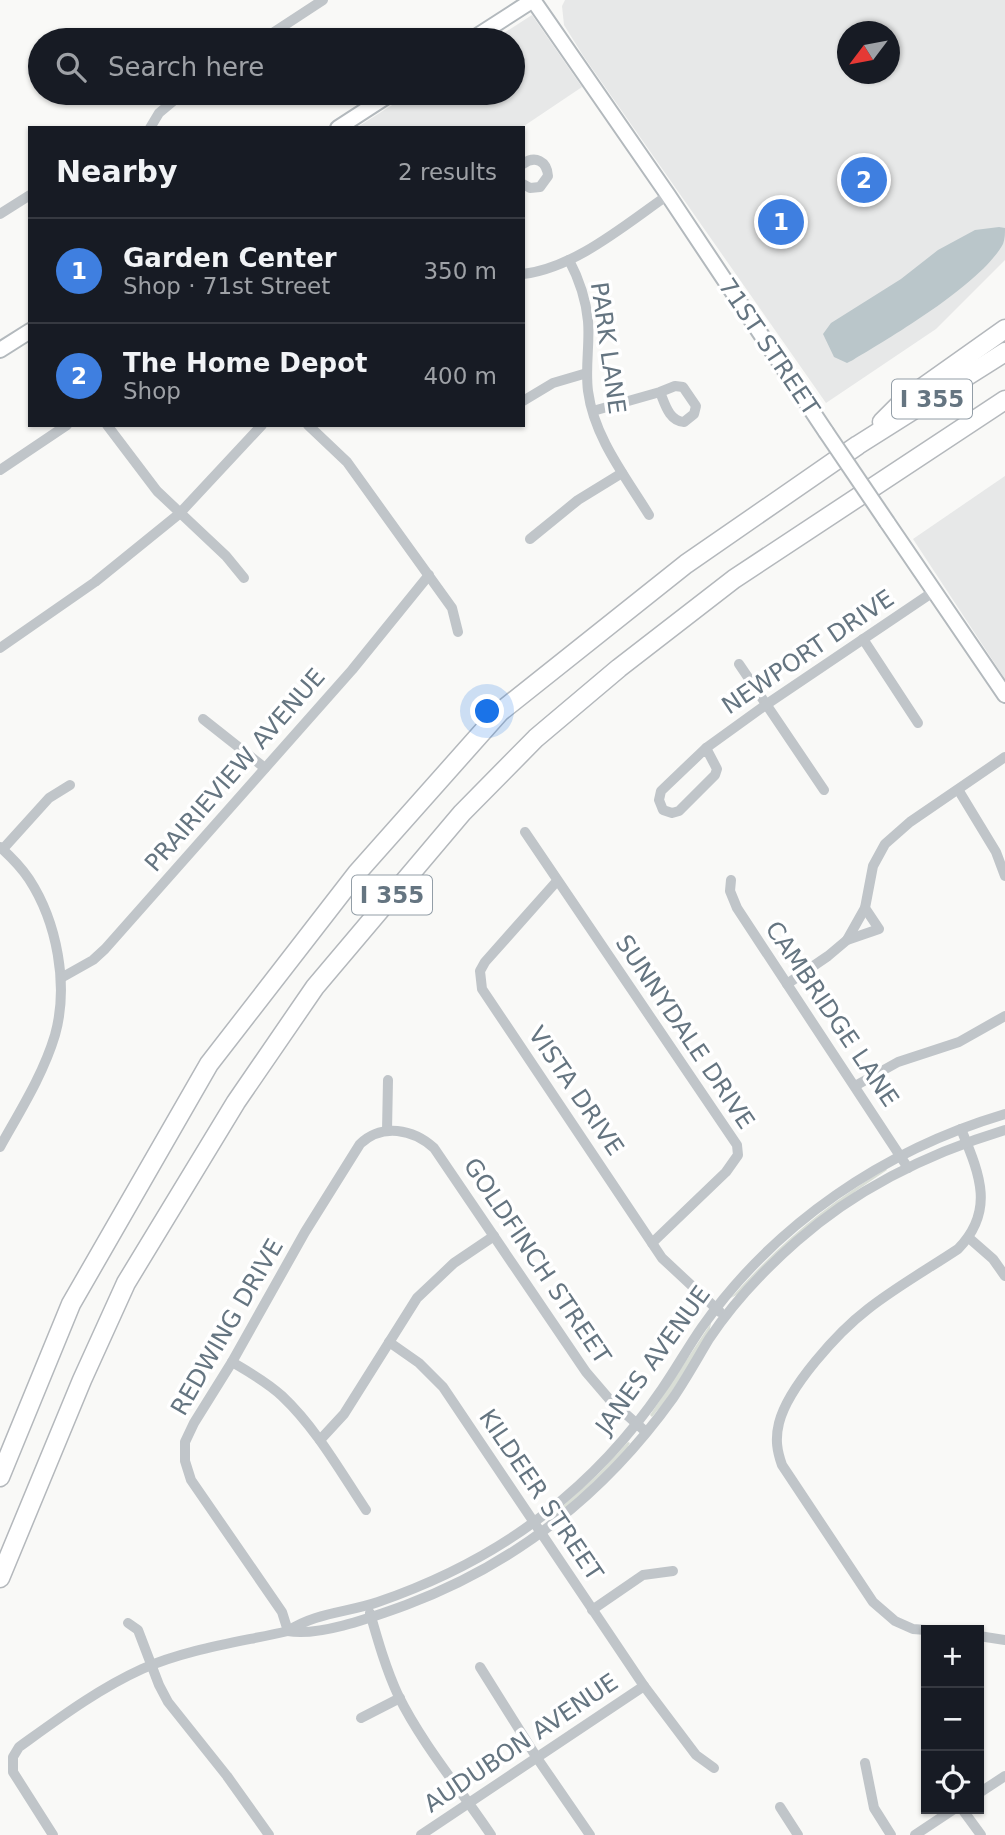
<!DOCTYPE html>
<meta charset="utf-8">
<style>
:root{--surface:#171b24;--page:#242831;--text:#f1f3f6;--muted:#9ea1a6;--line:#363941;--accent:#de5732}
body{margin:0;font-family:"DejaVu Sans",sans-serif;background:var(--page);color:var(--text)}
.controls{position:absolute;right:21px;bottom:21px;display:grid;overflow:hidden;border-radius:0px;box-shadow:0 2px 5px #0004}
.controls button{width:63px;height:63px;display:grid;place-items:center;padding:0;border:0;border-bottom:2px solid var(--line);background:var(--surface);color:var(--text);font:35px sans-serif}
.compass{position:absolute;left:837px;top:21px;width:63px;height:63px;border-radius:50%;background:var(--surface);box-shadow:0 2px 5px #0004;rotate:238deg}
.you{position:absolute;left:488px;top:712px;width:24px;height:24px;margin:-18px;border:5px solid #fff;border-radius:50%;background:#1a73e8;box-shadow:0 0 0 10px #1a73e833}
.badge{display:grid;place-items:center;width:46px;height:46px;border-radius:50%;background:var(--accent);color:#fff;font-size:23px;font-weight:700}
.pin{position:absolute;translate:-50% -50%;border:4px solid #fff;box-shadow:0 2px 7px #0006}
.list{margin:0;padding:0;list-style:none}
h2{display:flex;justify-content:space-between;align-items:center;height:91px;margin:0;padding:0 28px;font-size:30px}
h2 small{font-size:23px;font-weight:400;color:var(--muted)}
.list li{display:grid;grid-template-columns:46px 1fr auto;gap:21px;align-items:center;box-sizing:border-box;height:105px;padding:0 28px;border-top:2px solid var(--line)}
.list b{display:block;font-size:26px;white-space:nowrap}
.list p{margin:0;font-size:23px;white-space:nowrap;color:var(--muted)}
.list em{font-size:23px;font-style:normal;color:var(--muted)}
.icon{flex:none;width:38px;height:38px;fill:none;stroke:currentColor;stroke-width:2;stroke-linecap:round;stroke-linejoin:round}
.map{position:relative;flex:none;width:1005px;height:1835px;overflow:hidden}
.search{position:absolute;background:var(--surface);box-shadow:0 2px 5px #0004;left:28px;top:28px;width:497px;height:77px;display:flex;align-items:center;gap:18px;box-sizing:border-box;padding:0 24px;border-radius:38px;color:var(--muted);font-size:26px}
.panel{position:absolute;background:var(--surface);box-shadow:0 2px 5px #0004;left:28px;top:126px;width:497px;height:301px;border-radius:0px}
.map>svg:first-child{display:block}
</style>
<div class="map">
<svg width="1005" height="1835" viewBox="0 0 1005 1835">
<rect width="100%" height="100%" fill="#f9f9f7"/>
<!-- built -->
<g fill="#e7e8e8" fill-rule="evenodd">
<path d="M565 0H1005V260L936 329 826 403 584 57 564 25 562 6ZM848 32H890V74H848Z"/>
<path d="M532 15 582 87 521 128H356L411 93H513V40H493Z"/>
<path d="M1005 476V679L913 539Z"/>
</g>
<!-- green -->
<g fill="#d9ded6">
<path d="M886 1169 887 1170 856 1191 740 1293 731 1298C776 1247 827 1203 886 1169Z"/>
<path d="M711 1323 709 1334 667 1399 652 1417 650 1415Z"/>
<path d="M628 1442 630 1443 623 1455 557 1517 555 1513 598 1474Z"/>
</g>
<!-- water -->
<path fill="#bac6ca" d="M999 227 1005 228C1005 233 1005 239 1003 244 981 284 893 336 853 360L847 363 834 357 823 334 831 323 901 279 938 250 975 230Z"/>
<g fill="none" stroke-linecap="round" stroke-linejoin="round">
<defs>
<g id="secondary">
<path d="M471 40 533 0 668 195 826 432"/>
<path d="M338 128 392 93"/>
<path d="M0 350 30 331"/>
<path d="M887 522 1005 695"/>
</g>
<g id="highway">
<path d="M882 422 902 402 1005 329"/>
<path d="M0 1477 71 1304 209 1064 357 873 500 712 686 564 858 445 1005 352"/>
<path d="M0 1578 82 1380 126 1283 236 1102 315 987 462 813 536 738 619 668 734 579 1005 400"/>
</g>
</defs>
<!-- secondary casing -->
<use href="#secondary" stroke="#b3b9bd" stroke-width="18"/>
<!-- highway casing -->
<use href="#highway" stroke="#b4b8bc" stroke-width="21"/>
<!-- street -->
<g stroke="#c0c5c9" stroke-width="10">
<path d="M262 40 323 0"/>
<path d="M150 128 159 113 183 93"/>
<path d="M523 164C535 155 547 161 548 176L540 187 530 188 523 184"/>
<path d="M0 214 30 195"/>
<path d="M569 260C579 279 586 300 588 321 590 344 585 367 588 391 594 437 625 476 649 515"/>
<path d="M523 274C575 268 626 224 668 195"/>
<path d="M523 401 553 383 587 373"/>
<path d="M593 411 660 392C665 404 669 421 684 422L694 414 696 406 683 387 675 386 660 392"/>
<path d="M107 425 157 491 226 556 244 578"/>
<path d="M308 425 347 462 452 608 458 632"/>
<path d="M0 470 67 425"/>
<path d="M530 539 578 500 622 473"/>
<path d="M863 639 918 723"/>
<path d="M0 648 95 582 179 514 262 425"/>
<path d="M739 664 824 790"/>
<path d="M203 719 265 768"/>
<path d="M706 748 767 704 933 592"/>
<path d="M706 748 717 769 715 775 679 811 672 813 663 810 659 800 661 791Z"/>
<path d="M959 791 996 852 1005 876"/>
<path d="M525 832 737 1145 738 1155 726 1172 652 1243"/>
<path d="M0 847C10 856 21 867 29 879 57 922 69 985 55 1035 43 1075 20 1111 0 1147"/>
<path d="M3 849 49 798 70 785"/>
<path d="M731 880 730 891 737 908 908 1168"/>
<path d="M557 881 485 962 480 971 482 989 662 1258 720 1312"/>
<path d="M847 940 865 908"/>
<path d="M61 978 93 960 105 949 352 670 429 575"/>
<path d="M787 984 828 956 847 940 879 929 865 908 873 866 885 844 910 822 1005 757"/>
<path d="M855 1086 898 1062 959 1042 1005 1016"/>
<path d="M387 1131 388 1080"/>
<path d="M969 1238 993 1259 1005 1276"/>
<path d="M389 1342 419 1363 443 1387 644 1686 696 1755 714 1768"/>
<path d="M232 1362C249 1372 267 1382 282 1396 316 1428 340 1471 366 1510"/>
<path d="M320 1440 344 1414 417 1298 454 1263 494 1236"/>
<path d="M592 1610 643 1575 673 1571"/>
<path d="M370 1613C378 1641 386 1669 398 1695 422 1744 461 1790 491 1835"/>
<path d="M128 1623 138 1630 159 1685 168 1702 227 1776 269 1835"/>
<path d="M926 1630 913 1629 895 1621 873 1602 782 1465C777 1451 775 1439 779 1423 788 1387 838 1332 868 1309 896 1287 928 1269 958 1249 996 1210 979 1173 961 1129"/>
<path d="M288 1631 282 1612 191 1480 185 1461V1442L194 1423 232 1362 305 1232 360 1144C382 1123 413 1129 434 1148L586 1372 610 1400 646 1432"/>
<path d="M288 1631C320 1637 375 1616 406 1605 515 1564 605 1493 673 1398 686 1379 697 1359 709 1339 733 1303 764 1270 797 1241 857 1188 929 1153 1005 1130"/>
<path d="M979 1636 1005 1640"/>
<path d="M480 1667 537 1758 590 1835"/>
<path d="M361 1718 400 1698"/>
<path d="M865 1763 874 1808 891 1835"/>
<path d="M979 1793 1005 1776"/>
<path d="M780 1807 798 1835"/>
<path d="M962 1809 981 1835"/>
<path d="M53 1835 13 1772V1757L19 1747C58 1719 98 1689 142 1669 187 1649 240 1642 288 1631 314 1613 349 1612 378 1602 439 1581 496 1552 546 1513 591 1478 630 1436 662 1389 676 1369 688 1347 702 1327 776 1223 884 1150 1005 1114"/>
<path d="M421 1835 644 1686"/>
<path d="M915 1835 954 1809"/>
</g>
<!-- secondary -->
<use href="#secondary" stroke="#fff" stroke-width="14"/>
<!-- highway -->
<use href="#highway" stroke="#fff" stroke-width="18"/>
<defs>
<path id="secondary-bridge" d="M826 432 887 522"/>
</defs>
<!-- secondary-bridge casing -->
<use href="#secondary-bridge" stroke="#b3b9bd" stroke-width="18" stroke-linecap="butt"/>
<!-- secondary-bridge -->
<use href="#secondary-bridge" stroke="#fff" stroke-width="14"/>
</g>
<g text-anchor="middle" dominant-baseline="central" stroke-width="7" stroke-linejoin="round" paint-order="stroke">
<!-- shield labels -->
<g fill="#fff" stroke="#939ea7" stroke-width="2">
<rect x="892" y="379.5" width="80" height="39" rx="5"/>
<rect x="352" y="875.5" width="80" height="39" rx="5"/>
</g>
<g font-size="23" font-weight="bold" fill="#657581">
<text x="932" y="399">I 355</text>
<text x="392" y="895">I 355</text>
</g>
<!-- street labels -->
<g font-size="24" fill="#657581" stroke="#fff">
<text transform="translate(769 347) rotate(56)">71ST STREET</text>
<text transform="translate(608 348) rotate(82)">PARK LANE</text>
<text transform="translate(808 652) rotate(-34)">NEWPORT DRIVE</text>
<text transform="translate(235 770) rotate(-49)">PRAIRIEVIEW AVENUE</text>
<text transform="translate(832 1014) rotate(56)">CAMBRIDGE LANE</text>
<text transform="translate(685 1032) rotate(56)">SUNNYDALE DRIVE</text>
<text transform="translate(576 1091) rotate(56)">VISTA DRIVE</text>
<text transform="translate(537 1261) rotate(56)">GOLDFINCH STREET</text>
<text transform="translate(227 1327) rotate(-60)">REDWING DRIVE</text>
<text transform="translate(653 1360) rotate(-54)">JANES AVENUE</text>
<text transform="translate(541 1495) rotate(56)">KILDEER STREET</text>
<text transform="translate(521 1743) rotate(-34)">AUDUBON AVENUE</text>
</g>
</g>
</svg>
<div class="controls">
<button>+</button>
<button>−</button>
<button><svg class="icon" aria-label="locate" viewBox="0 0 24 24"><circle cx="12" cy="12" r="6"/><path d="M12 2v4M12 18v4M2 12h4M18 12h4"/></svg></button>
</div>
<svg class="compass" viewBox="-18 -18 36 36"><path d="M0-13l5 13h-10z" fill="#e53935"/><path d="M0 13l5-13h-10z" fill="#9ea1a6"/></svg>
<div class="you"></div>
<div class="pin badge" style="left:781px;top:222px;background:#3f7fe0">1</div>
<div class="pin badge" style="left:864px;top:180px;background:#3f7fe0">2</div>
<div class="search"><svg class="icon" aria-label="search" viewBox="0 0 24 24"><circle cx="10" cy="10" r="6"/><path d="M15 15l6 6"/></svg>Search here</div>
<section class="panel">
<h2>Nearby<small>2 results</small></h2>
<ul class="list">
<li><span class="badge" style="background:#3f7fe0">1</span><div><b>Garden Center</b><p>Shop · 71st Street</p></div><em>350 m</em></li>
<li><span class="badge" style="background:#3f7fe0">2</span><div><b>The Home Depot</b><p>Shop</p></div><em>400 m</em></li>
</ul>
</section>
</div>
